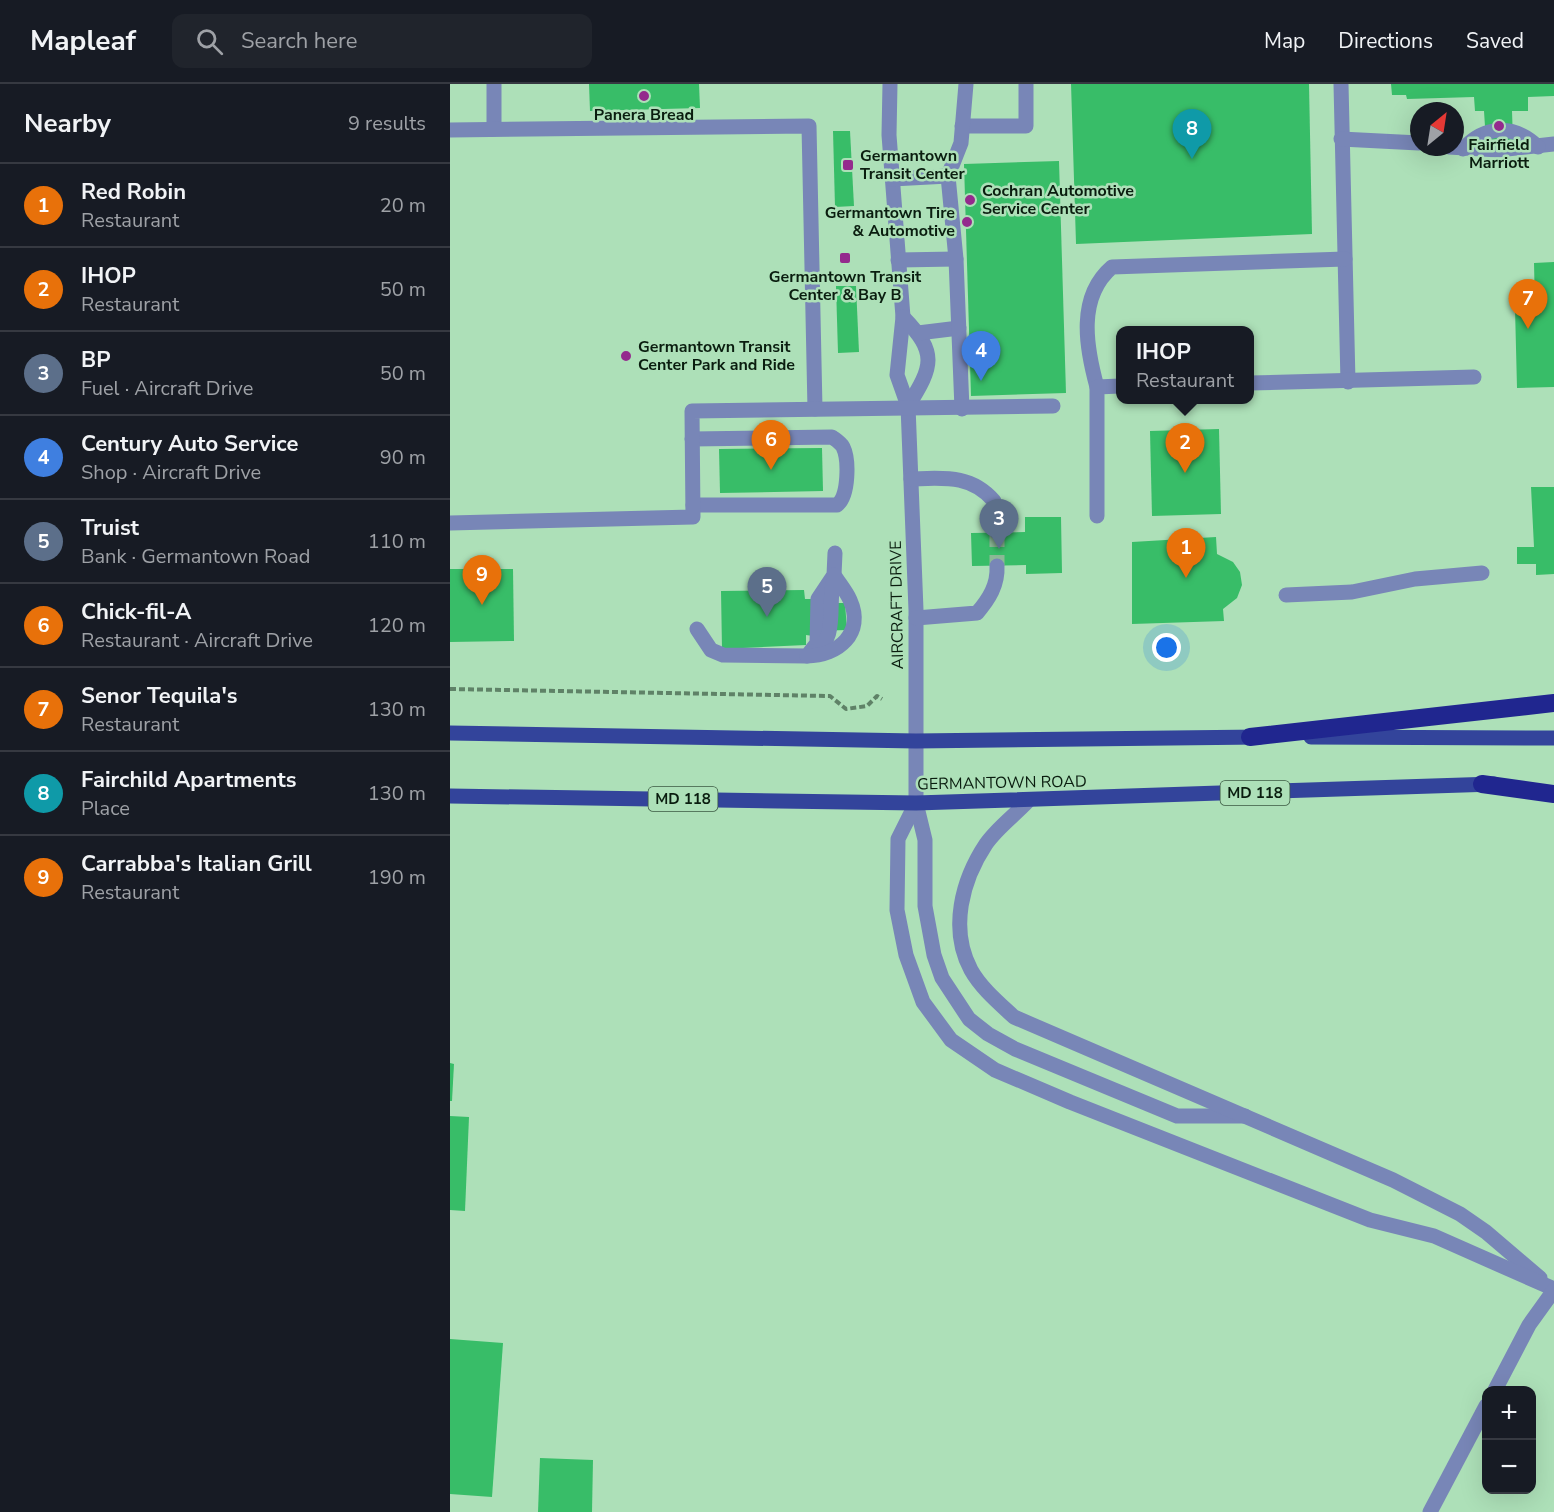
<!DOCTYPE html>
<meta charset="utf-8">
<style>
:root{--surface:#171b24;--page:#20242c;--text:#f1f3f6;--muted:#9ea1a6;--line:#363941;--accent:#c799c7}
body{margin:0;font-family:"Nunito Sans",sans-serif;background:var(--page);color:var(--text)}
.controls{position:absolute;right:18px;bottom:18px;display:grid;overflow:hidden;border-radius:12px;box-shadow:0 6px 24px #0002}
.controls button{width:54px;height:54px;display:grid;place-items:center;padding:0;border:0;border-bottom:2px solid var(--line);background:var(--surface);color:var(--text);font:30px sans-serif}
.compass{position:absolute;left:960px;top:18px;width:54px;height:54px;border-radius:50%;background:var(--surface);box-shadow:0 6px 24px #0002;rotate:30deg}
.you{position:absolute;left:717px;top:564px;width:21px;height:21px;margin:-15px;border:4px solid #fff;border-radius:50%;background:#1a73e8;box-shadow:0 0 0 9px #1a73e833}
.badge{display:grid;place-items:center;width:39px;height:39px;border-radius:50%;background:var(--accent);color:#fff;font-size:20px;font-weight:700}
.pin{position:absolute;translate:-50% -50px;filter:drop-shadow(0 2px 3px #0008)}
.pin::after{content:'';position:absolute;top:32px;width:21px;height:18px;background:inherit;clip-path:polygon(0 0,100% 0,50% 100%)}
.popup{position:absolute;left:666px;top:242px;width:138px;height:78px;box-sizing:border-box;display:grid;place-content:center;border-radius:12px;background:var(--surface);filter:drop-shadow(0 2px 4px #0005);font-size:20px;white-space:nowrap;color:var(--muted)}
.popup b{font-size:22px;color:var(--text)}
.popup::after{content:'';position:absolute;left:50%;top:100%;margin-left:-12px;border:12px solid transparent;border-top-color:var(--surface)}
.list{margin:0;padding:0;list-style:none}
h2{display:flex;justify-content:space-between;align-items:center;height:78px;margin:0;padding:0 24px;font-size:26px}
h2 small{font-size:20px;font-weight:400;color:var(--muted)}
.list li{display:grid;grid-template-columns:39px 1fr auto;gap:18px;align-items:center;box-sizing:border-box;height:84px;padding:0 24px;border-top:2px solid var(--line)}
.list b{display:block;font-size:22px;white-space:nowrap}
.list p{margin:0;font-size:20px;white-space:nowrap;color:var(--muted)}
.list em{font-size:20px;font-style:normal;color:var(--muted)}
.icon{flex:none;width:33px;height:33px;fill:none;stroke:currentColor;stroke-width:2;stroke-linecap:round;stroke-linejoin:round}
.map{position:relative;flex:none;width:1104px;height:1428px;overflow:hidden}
header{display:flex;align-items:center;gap:36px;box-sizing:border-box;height:84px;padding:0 30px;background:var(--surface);border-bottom:2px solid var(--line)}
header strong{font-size:28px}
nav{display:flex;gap:33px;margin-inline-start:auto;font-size:21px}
.search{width:420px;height:54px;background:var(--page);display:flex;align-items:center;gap:15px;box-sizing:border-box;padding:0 21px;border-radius:12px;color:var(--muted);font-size:22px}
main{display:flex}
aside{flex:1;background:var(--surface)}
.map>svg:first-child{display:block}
</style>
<header>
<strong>Mapleaf</strong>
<div class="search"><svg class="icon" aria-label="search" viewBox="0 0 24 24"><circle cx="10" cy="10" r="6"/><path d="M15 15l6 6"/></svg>Search here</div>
<nav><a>Map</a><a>Directions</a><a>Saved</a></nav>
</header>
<main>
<aside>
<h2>Nearby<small>9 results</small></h2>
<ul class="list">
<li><span class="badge" style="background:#e8710a">1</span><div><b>Red Robin</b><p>Restaurant</p></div><em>20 m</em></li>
<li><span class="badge" style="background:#e8710a">2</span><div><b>IHOP</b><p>Restaurant</p></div><em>50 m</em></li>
<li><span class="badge" style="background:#5c6f8a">3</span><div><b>BP</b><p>Fuel · Aircraft Drive</p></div><em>50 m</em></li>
<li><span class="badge" style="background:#3f7fe0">4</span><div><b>Century Auto Service</b><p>Shop · Aircraft Drive</p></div><em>90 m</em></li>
<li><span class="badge" style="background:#5c6f8a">5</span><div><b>Truist</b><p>Bank · Germantown Road</p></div><em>110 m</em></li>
<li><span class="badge" style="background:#e8710a">6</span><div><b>Chick-fil-A</b><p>Restaurant · Aircraft Drive</p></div><em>120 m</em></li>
<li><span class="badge" style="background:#e8710a">7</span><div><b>Senor Tequila's</b><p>Restaurant</p></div><em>130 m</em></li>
<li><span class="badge" style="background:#0f9aa8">8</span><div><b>Fairchild Apartments</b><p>Place</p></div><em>130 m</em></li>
<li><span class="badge" style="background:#e8710a">9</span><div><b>Carrabba's Italian Grill</b><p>Restaurant</p></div><em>190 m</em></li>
</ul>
</aside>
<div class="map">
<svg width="1104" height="1428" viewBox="0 0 1104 1428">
<rect width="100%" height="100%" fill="#ade0b8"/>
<!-- building -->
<g fill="#38bd68">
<path d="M139 0H249L250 24 140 27Z"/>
<path d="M621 0H859L862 150 626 160Z"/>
<path d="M941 0H1104V12L1078 13V27H1062L1063 57 1036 58 1034 27H1025L1024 13 957 15 956 11H942Z"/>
<path d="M383 47H400L404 122 385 123Z"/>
<path d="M609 77 616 309 521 312 514 80Z"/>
<path d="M1104 178V303L1067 304 1065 224 1085 223 1084 179Z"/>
<path d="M386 202H406L409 268 388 269Z"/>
<path d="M769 345 771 430 702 432 700 347Z"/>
<path d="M372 364 373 407 270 409 269 365Z"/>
<path d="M1081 403H1104V490L1086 491V480H1067V463H1084Z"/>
<path d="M575 433H611L612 489 576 490V481L522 482 521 449 575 448Z"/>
<path d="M766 453 767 470 783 478 790 488 792 501 787 514 773 525 774 537 682 540V458Z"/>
<path d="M0 485H63L64 557 0 558Z"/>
<path d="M354 506 355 515H361V519H395L397 546 363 547V552L356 551V561L272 565 271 507Z"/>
<path d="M0 979 4 980 2 1017H0Z"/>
<path d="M0 1032 19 1033 15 1127 0 1126Z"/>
<path d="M0 1255 53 1259 42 1413 0 1410Z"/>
<path d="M90 1374 143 1376 142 1428H88Z"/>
</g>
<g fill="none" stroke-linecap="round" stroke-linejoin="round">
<!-- minor-tunnel -->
<path stroke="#8cb996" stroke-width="15" stroke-dasharray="15 8" stroke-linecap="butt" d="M547 448V482"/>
<!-- path -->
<path stroke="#5f8267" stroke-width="4" stroke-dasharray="6 3" stroke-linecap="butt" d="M0 605 380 612 396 625 417 622 427 612 432 615"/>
<!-- minor -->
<g stroke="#7886b7" stroke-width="15">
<path d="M44 0V45"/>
<path d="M440 0 439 51 453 233 447 291 458 322 466 526V719L475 756V822L484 871 492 894 519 935 538 950 565 965 727 1032H795"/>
<path d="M891 0 898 298"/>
<path d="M512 42H576V0"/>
<path d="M0 46 359 42 365 325"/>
<path d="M891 55 969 59"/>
<path d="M999 63 1048 66 1104 60"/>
<path d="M1013 65C1035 41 1064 40 1088 63"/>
<path d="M442 95 498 92"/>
<path d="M448 176 506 175"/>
<path d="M453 233C488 269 483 282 458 322"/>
<path d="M468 249 509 244"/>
<path d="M800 299 1024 293"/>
<path d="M647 303C636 263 627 213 662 183L895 175"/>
<path d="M512 325 506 175 498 92 511 59 516 0"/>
<path d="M242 355 382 353C386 356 391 359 393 363 399 375 399 412 387 421H243"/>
<path d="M461 395C493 394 521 390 544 417L547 448"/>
<path d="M647 432V303L670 302"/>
<path d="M0 439 243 433 242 327 603 322"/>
<path d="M836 511 902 508 965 495 1032 489"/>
<path d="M466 534 527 529C539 515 548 501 547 482"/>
<path d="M247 545 261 566 273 571 357 572 367 559 368 515 384 491 385 469"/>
<path d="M363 569C388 557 378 523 383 499"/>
<path d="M357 572C388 572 415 549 400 516 396 507 389 499 384 491"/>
<path d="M578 717C565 731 547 744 536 760 512 796 499 845 521 886 531 904 549 919 564 933L943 1096 1010 1130 1036 1148 1090 1194"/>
<path d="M466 719 448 755 447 826 456 871 473 918 501 956 545 986 620 1018 920 1136 984 1152 1104 1205"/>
<path d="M1045 1306 1079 1241 1104 1206"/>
<path d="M980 1428 1036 1322"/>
</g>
<!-- major -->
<g stroke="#33449b" stroke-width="15">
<path d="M0 649 466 657 810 653"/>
<path d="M861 653 1104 654"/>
<path d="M0 712 466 719 1044 700"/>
</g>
<!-- highway -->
<g stroke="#20268f" stroke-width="18">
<path d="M800 653 1104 619"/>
<path d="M1032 700 1104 710"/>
</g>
</g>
<!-- markers -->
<g fill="#942a8d" stroke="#ade0b8" stroke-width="2">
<circle cx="194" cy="12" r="6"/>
<circle cx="1049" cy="42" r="6"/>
<rect x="392" y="75" width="12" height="12" rx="3"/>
<circle cx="520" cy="116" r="6"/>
<circle cx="517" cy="138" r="6"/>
<rect x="389" y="168" width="12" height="12" rx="3"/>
<circle cx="176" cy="272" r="6"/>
</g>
<g text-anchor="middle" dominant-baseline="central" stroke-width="5" stroke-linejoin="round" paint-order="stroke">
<!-- shield labels -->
<g fill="#ade0b8" stroke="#3b5842" stroke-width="1.5">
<rect x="770.5" y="697" width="69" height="24" rx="4.5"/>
<rect x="198.5" y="703" width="69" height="24" rx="4.5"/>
</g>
<g font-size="15" font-weight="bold" fill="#0a1d0f">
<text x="805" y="709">MD 118</text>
<text x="233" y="715">MD 118</text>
</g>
<!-- poi labels -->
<g font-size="16" font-weight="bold" fill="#0a1d0f" stroke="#ade0b8">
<text x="194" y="31">Panera Bread</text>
<text x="1049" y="61">Fairfield<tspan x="1049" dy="18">Marriott</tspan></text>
<text x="410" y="72" text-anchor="start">Germantown<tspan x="410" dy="18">Transit Center</tspan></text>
<text x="532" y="107" text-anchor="start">Cochran Automotive<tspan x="532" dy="18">Service Center</tspan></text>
<text x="505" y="129" text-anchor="end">Germantown Tire<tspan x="505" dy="18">&amp; Automotive</tspan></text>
<text x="395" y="193">Germantown Transit<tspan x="395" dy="18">Center &amp; Bay B</tspan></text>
<text x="188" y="263" text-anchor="start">Germantown Transit<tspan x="188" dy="18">Center Park and Ride</tspan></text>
</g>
<!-- street labels -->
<g font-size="16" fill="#0a1d0f" stroke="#ade0b8">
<text transform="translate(447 521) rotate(-91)">AIRCRAFT DRIVE</text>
<text transform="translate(552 699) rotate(-1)">GERMANTOWN ROAD</text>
</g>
</g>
</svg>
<div class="controls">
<button>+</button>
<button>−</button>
</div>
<svg class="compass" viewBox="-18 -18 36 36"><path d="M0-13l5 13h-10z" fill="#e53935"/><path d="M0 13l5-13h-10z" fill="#9ea1a6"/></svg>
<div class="you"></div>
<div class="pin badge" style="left:736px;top:494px;background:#e8710a">1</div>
<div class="pin badge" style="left:735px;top:389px;background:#e8710a">2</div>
<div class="popup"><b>IHOP</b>Restaurant</div>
<div class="pin badge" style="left:549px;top:465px;background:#5c6f8a">3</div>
<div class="pin badge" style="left:531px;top:297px;background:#3f7fe0">4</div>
<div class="pin badge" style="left:317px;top:533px;background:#5c6f8a">5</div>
<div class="pin badge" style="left:321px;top:386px;background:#e8710a">6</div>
<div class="pin badge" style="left:1078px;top:245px;background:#e8710a">7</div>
<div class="pin badge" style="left:742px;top:75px;background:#0f9aa8">8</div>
<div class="pin badge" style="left:32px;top:521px;background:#e8710a">9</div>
</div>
</main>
